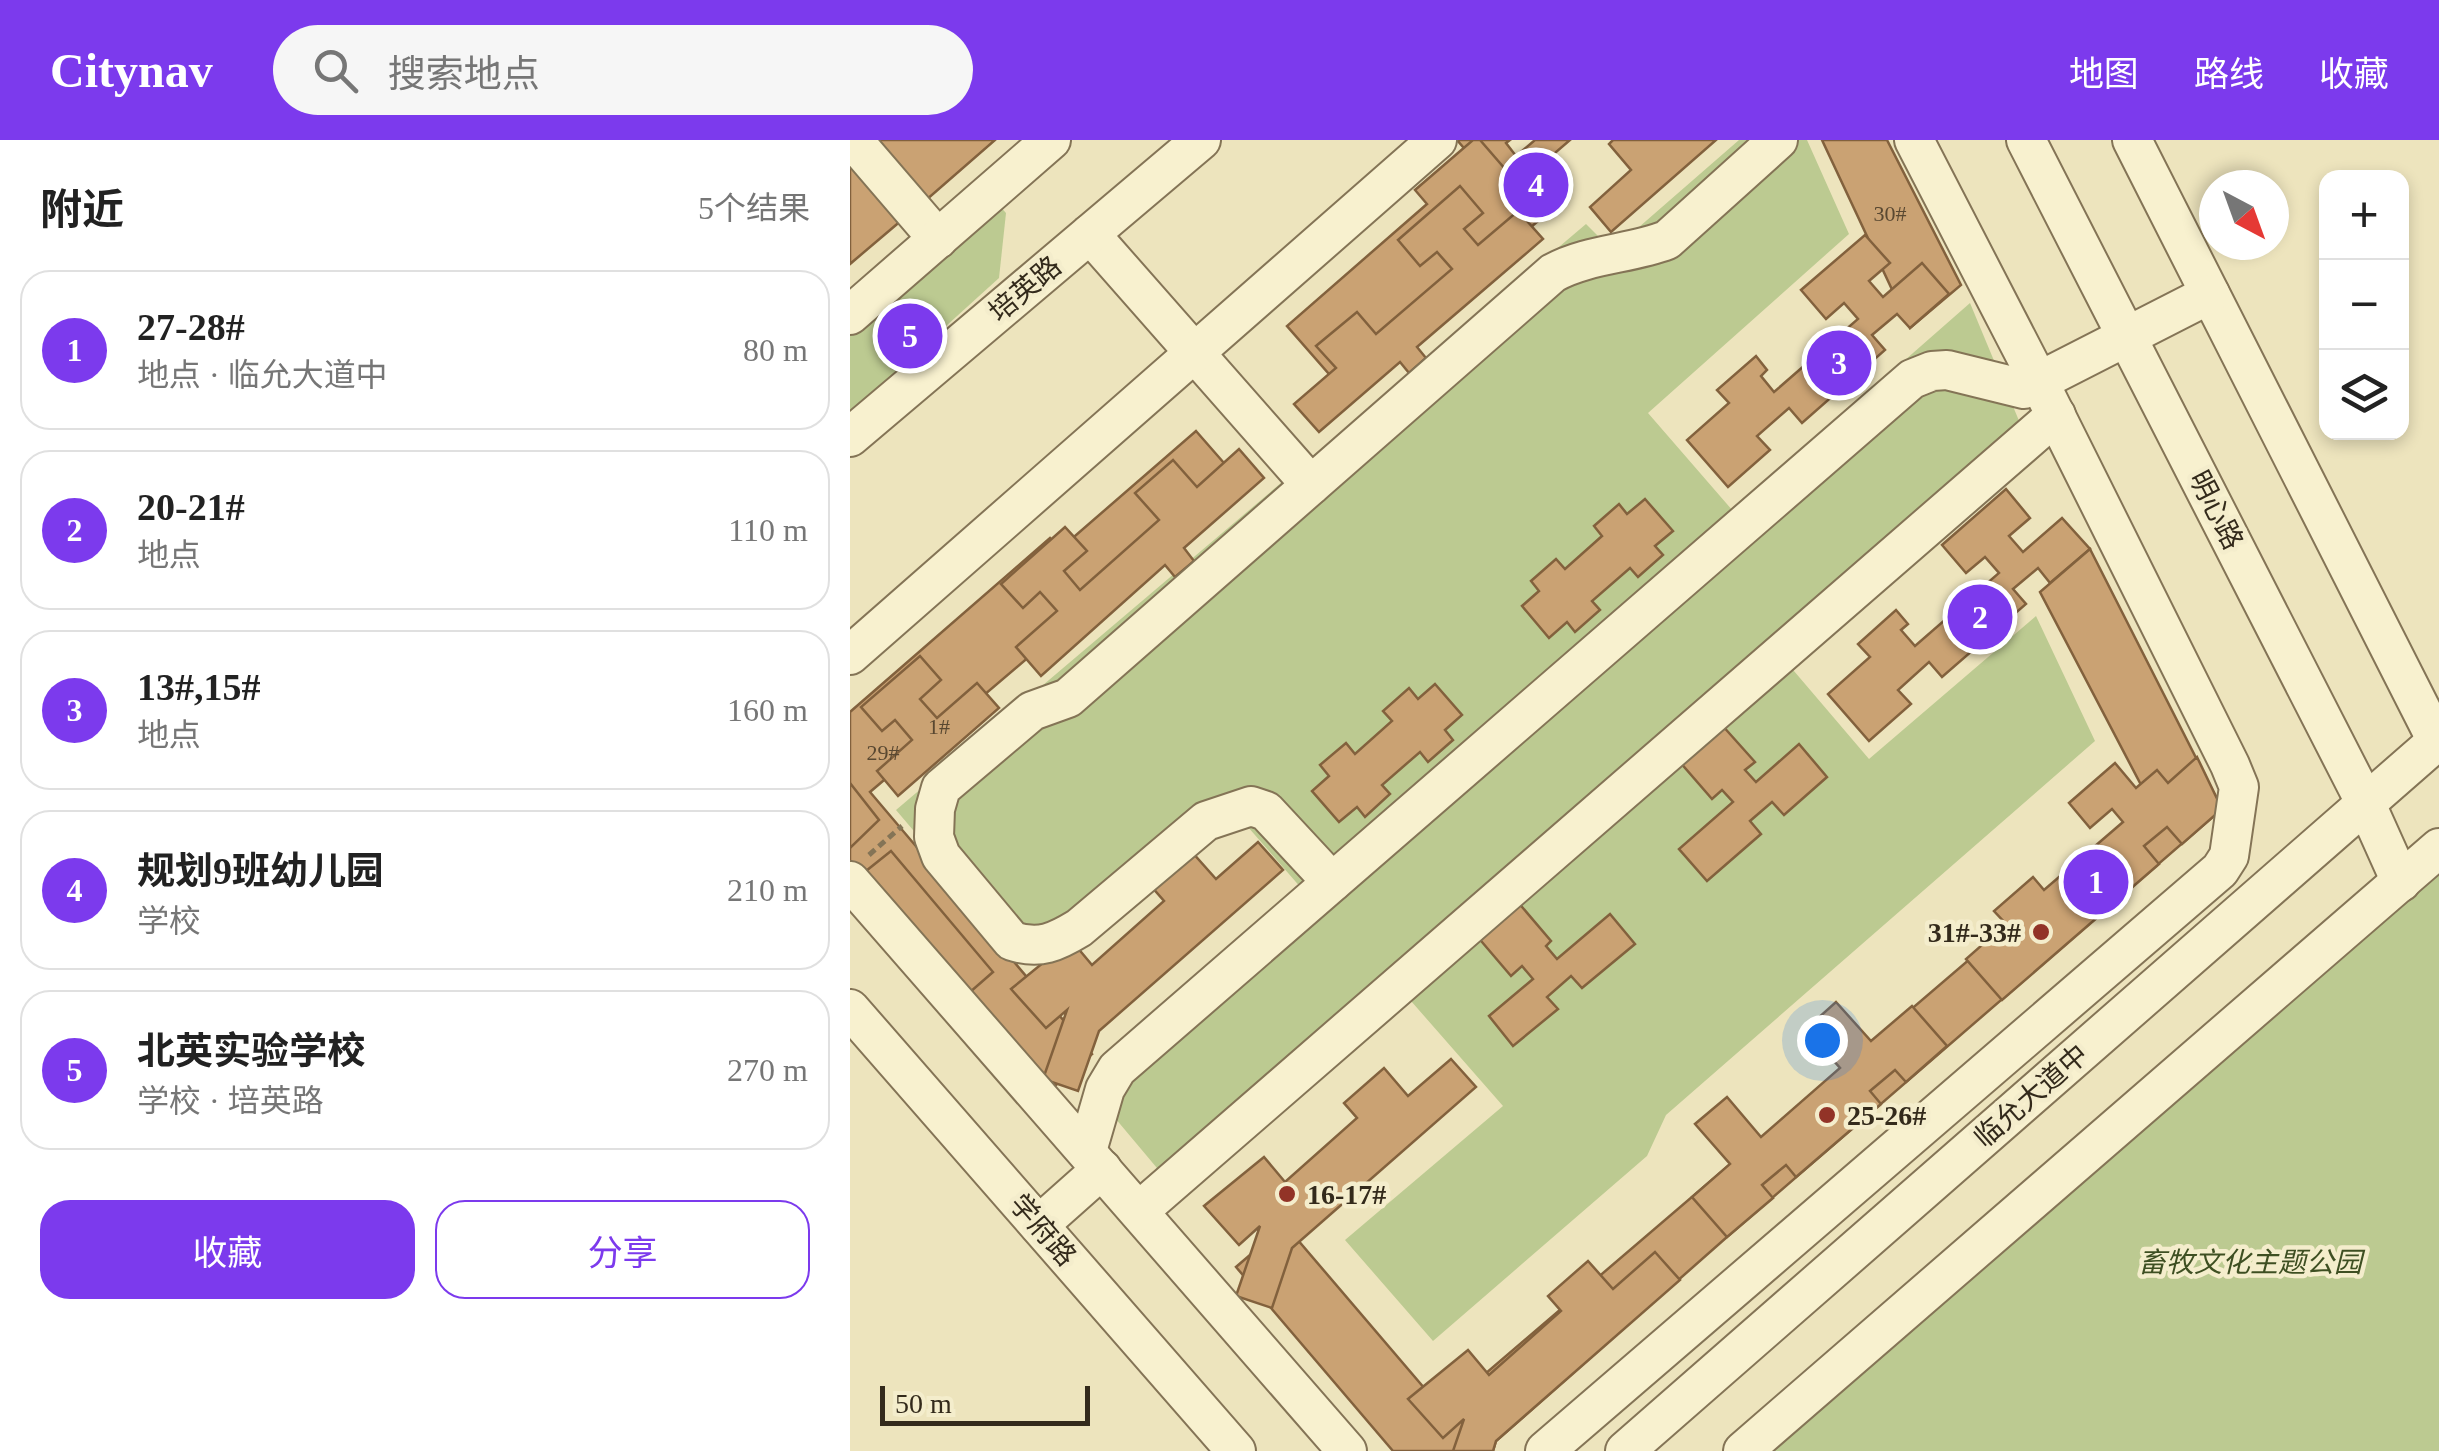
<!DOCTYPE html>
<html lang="zh">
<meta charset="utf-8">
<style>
:root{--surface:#fff;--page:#f6f6f6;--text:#222;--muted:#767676;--line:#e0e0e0;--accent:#7c3aed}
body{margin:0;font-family:"Times New Roman","Noto Sans SC",serif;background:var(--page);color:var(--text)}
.controls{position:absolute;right:30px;top:30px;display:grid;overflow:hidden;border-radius:20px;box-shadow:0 5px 15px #0003}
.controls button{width:90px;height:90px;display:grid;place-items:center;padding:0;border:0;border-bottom:2px solid var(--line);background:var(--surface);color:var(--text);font:50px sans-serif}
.compass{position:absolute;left:1349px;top:30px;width:90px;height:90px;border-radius:50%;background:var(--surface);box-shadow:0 5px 15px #0003;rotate:139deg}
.scale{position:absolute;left:30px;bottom:25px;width:210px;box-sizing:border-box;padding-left:10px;border:5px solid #332a1b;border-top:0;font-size:28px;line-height:35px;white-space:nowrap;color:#332a1b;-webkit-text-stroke:8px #f4edcc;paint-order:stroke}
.you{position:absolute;left:972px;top:900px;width:35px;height:35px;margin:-25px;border:8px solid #fff;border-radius:50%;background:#1a73e8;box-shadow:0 0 0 15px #1a73e833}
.badge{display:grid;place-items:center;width:65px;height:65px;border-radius:50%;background:var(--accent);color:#fff;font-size:32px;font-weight:700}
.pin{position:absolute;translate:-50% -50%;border:5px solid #fff;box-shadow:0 2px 10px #0006}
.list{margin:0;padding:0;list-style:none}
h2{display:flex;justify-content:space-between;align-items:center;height:130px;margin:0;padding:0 40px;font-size:42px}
h2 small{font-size:32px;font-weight:400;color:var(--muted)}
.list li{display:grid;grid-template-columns:65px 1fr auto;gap:30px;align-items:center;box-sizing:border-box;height:160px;margin:0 20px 20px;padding:0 20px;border:2px solid var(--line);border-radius:30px}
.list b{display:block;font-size:38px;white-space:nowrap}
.list p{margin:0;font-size:32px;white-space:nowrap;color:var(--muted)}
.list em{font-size:32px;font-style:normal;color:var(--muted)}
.actions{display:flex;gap:20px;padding:30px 40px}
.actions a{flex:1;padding:22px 0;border:2px solid var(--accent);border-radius:30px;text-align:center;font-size:35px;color:var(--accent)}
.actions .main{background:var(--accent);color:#fff}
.icon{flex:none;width:55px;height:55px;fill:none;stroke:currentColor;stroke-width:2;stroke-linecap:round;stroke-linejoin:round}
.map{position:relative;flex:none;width:1589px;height:1311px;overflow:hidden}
header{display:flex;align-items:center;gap:60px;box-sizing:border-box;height:140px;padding:0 50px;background:var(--accent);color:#fff}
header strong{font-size:48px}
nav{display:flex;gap:55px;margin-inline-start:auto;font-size:35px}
.search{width:700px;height:90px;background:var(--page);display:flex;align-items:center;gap:25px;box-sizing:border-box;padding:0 35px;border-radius:55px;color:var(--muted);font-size:38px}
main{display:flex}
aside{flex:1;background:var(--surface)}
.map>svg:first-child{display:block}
</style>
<header>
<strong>Citynav</strong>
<div class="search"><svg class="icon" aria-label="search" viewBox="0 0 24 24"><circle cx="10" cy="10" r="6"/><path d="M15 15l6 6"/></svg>搜索地点</div>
<nav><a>地图</a><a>路线</a><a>收藏</a></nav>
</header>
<main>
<aside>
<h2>附近<small>5个结果</small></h2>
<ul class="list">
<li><span class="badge">1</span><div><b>27-28#</b><p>地点 · 临允大道中</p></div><em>80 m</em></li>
<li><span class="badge">2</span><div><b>20-21#</b><p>地点</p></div><em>110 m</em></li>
<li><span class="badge">3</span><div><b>13#,15#</b><p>地点</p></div><em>160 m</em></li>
<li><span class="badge">4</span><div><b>规划9班幼儿园</b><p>学校</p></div><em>210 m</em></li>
<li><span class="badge">5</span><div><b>北英实验学校</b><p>学校 · 培英路</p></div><em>270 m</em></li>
</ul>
<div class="actions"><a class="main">收藏</a><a>分享</a></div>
</aside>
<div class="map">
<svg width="1589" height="1311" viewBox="0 0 1589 1311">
<rect width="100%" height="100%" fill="#ede4bd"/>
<!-- green -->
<g fill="#bcca91">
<path d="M889 0H957L999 94 798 273 883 371 1120 163 1182 312 938 524 1019 619 1186 476 1245 601 816 975 797 1016 583 1201 495 1100 653 966 561 861 333 1059 244 953 452 749 370 655 176 823 46 670 736 84 756 104 773 101Z"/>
<path d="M145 61 156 73 149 138 0 273V191Z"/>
<path d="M1589 708V1311H893Z"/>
</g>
<!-- building -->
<g fill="#caa273" stroke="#82613d" stroke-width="2.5">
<path d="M22 0H145L75 61Z"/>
<path d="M607 0H660L656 3 666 16 685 0H720L655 56Z"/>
<path d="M623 0H630L695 75 493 250 437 186 577 64 565 50Z"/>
<path d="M763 0H866L761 92 740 67 781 30 759 4Z"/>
<path d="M972 0H1037L1111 145 1060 188Z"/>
<path d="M0 16 53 79 0 124Z"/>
<path d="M610 46 633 73 614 89 628 105 668 71 693 99 567 207 576 218 559 233 550 222 469 292 444 264 486 228 466 206 507 172 526 194 602 129 587 112 570 126 548 100Z"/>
<path d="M1015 95 1040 123 1019 141 1033 157 1072 123 1099 154 1060 188 1047 174 1022 195 1035 210 952 283 939 268 907 296 920 310 878 347 837 300 879 263 867 250 906 216 917 230 911 236 924 252 1008 179 994 163 976 179 951 150Z"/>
<path d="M346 291 388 339 20 652 242 914 193 956 0 728V572L200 398 210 409Z"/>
<path d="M389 309 414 338 334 408 344 421 325 437 315 425 191 536 166 507 207 471 190 452 173 468 151 444 215 387 237 411 214 431 230 450 309 380 285 353 323 320 347 347Z"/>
<path d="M1156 349 1180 378 1159 396 1173 412 1212 378 1240 409 1200 443 1188 428 1163 449 1176 464 1092 537 1079 522 1048 550 1061 564 1019 601 978 554 1020 517 1008 504 1046 470 1058 484 1051 490 1065 506 1149 433 1135 417 1116 433 1092 405Z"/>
<path d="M795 359 823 391 805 406 813 415 788 437 780 428 742 461 750 470 725 492 717 482 699 498 672 466 689 451 681 441 706 419 715 429 752 396 744 386 769 364 777 374Z"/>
<path d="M1240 409 1372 669 877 1097 646 1301 643 1311H543L386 1127 435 1085 593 1270 1301 664 1190 452Z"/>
<path d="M70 516 91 540 70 559 87 578 127 543 149 568 48 656 27 631 62 600 45 580 32 591 11 567Z"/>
<path d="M585 544 612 575 595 590 603 600 578 622 570 612 532 645 540 654 515 677 507 667 489 682 462 651 479 636 470 625 496 603 505 614 542 581 533 571 559 548 568 559Z"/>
<path d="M871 584 905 622 895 630 906 642 949 604 977 637 934 675 922 662 900 681 911 694 857 741 829 709 883 662 872 650 862 659 829 621Z"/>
<path d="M1347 617 1372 669 1332 704 1317 687 1294 706 1309 724 1152 860 1116 819 1156 784 1144 771 1183 737 1194 750 1273 682 1262 669 1240 688 1219 663 1265 623 1286 648 1307 630 1318 643Z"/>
<path d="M0 643 29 680 0 708Z"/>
<path d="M408 702 433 730 249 891 228 951 193 939 217 870 196 888 161 849 221 800 242 825 314 761 301 746 341 711 366 739Z"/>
<path d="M41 711 143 832 119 853 16 731Z"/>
<path d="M667 761 701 801 696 806 707 819 760 774 785 804 732 848 721 836 697 857 708 869 663 906 639 876 683 839 672 826 661 836 626 795Z"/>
<path d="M986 862 1021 901 1062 866 1097 906 1056 942 1045 930 1020 951 1031 964 946 1037 936 1025 912 1045 923 1058 877 1097 842 1057 880 1024 845 984 877 957 911 997 990 928 956 889Z"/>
<path d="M601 919 626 947 442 1108 422 1168 386 1156 410 1086 389 1105 354 1066 414 1017 435 1042 507 978 494 963 534 928 558 956Z"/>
<path d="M805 1112 830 1140 646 1301 643 1311H603L614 1279 593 1298 558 1259 618 1210 639 1235 711 1171 698 1156 738 1121 763 1149Z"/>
</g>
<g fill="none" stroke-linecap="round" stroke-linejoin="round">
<defs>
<g id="minor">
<path d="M3 0 88 99"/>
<path d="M1176 0 1516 664 1551 742"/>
<path d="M1282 0 1589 605"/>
<path d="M240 94 461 345"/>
<path d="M0 175 201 0"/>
<path d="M0 297 351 0"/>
<path d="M0 515 587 0"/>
<path d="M0 741 497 1311"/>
<path d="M482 742 416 671 401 666 356 681 229 788C206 802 190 810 162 801L91 716 84 697 85 669 91 648 182 571 218 558 703 133C738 114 780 114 817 100L928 0"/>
<path d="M0 869 386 1311"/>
<path d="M237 1011 255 949 267 929 1062 239 1082 231 1097 230 1174 249 1360 154"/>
<path d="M289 1071 1206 275"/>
<path d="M189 1085 252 1029"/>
<path d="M695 1311 1370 730 1379 716 1389 647 1380 625 1189 242 1064 0"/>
<path d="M775 1311 1587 601"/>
<path d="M893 1311 1589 708"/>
</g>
</defs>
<!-- minor casing -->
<use href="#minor" stroke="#847456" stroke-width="42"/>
<!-- path -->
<path stroke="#847456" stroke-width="5" stroke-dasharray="8 5" stroke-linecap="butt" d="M19 715 52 686"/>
<!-- minor -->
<use href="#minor" stroke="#f8f1cf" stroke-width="38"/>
</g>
<!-- markers -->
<g fill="#923327" stroke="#f4edcc" stroke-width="4">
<circle cx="1191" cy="792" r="10"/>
<circle cx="977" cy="975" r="10"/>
<circle cx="437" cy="1054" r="10"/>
</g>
<g text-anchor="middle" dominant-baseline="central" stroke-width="9" stroke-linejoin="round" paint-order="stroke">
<!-- number labels -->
<g font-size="22" fill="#594831">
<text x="1040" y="73">30#</text>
<text x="89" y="586">1#</text>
<text x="33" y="612">29#</text>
</g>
<!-- street labels -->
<g font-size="28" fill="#332a1b" stroke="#f4edcc">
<text transform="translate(175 149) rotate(-40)">培英路</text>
<text transform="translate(1366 370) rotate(63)">明心路</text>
<text transform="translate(1181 956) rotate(-41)">临允大道中</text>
<text transform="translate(193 1090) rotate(49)">学府路</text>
</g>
<!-- poi labels -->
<g font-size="28" font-weight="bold" fill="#332a1b" stroke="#f4edcc" text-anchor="start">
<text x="1171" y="792" text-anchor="end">31#-33#</text>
<text x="997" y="975">25-26#</text>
<text x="457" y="1054">16-17#</text>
</g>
<!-- park labels -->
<g font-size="28" font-style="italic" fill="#3e4f22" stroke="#f4edcc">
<text x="1400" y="1122">畜牧文化主题公园</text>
</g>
</g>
</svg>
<div class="controls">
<button>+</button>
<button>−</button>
<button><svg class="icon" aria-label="layers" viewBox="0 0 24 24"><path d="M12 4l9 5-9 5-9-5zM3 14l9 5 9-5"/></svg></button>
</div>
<svg class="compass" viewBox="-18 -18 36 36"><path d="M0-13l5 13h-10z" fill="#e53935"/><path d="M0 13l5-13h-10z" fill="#767676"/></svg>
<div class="scale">50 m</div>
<div class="you"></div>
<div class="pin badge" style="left:1246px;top:742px">1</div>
<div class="pin badge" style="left:1130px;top:477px">2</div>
<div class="pin badge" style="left:989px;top:223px">3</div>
<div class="pin badge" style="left:686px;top:45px">4</div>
<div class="pin badge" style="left:60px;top:196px">5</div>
</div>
</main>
